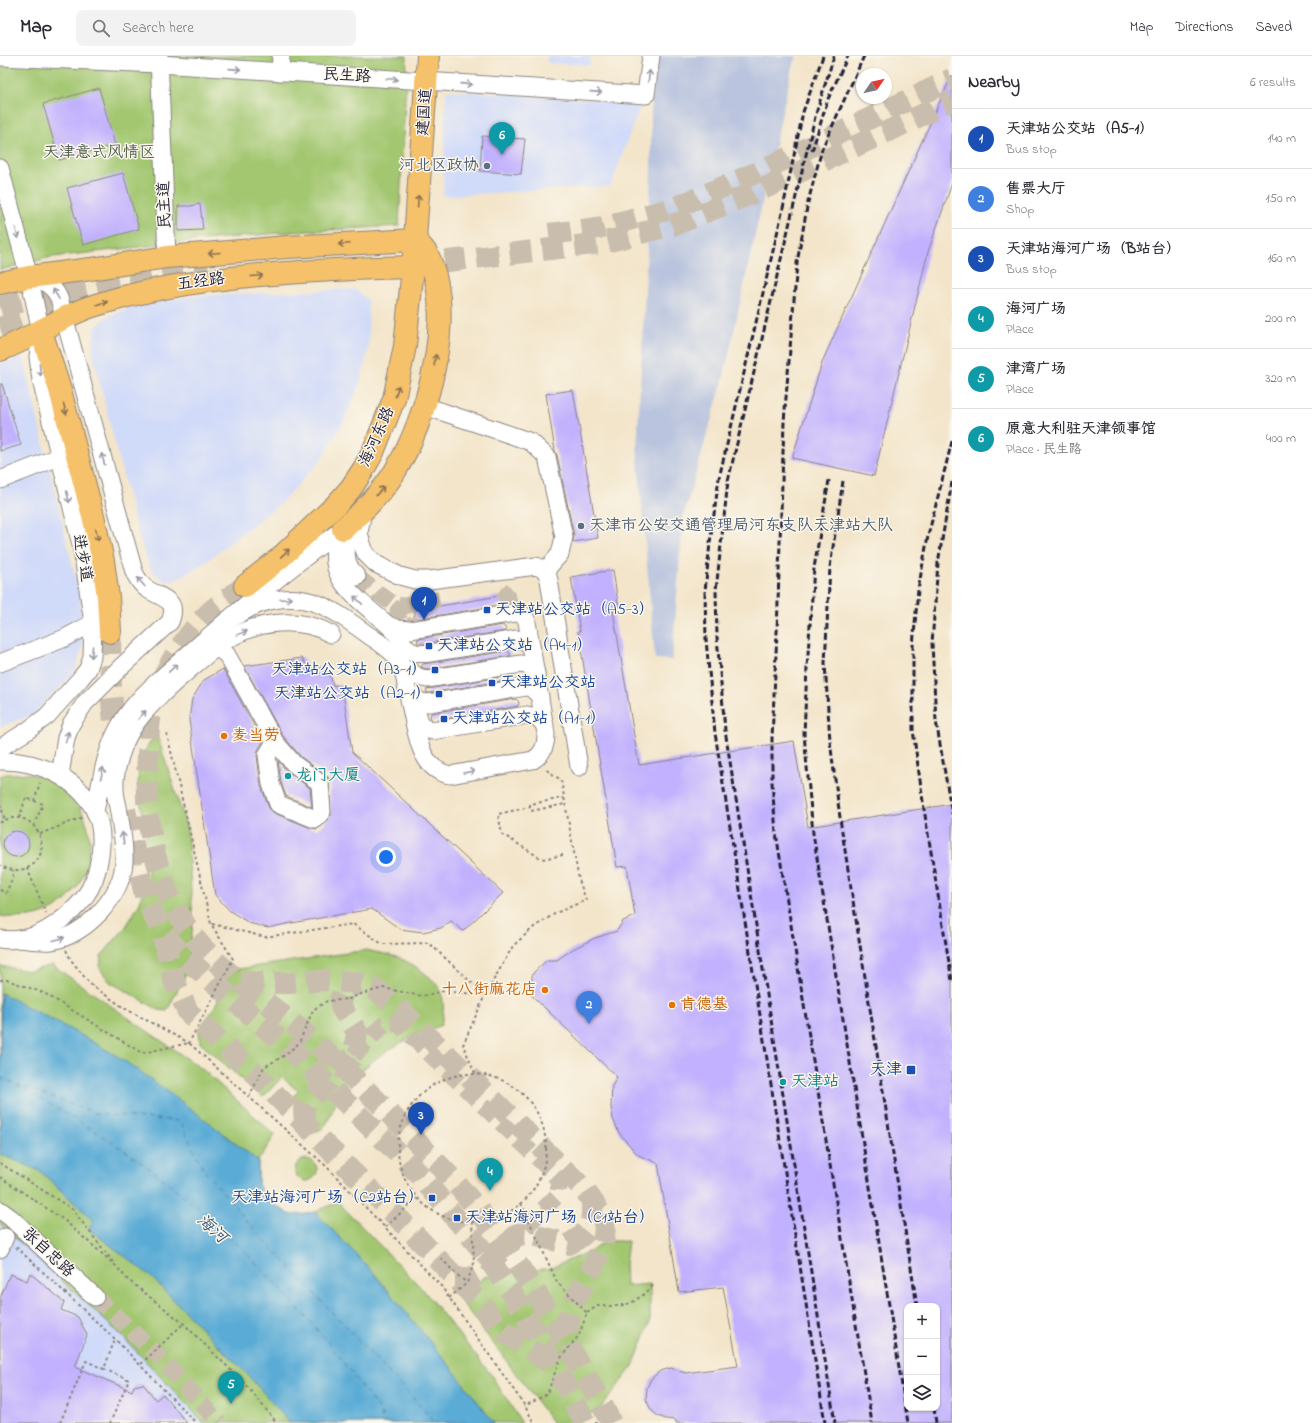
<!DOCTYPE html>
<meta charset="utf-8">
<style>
:root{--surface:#fff;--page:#f2f2f3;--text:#2b2b33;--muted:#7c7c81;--line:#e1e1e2;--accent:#c8321e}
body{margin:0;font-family:"Indie Flower","LXGW WenKai TC",sans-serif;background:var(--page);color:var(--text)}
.controls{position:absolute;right:12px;bottom:12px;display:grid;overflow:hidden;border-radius:8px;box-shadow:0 1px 3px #0004}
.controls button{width:36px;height:36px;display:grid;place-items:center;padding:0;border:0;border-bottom:1px solid var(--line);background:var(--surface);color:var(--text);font:20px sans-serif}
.compass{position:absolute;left:856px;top:12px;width:36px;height:36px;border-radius:50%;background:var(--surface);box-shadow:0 1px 3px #0004;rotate:56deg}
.you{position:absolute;left:386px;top:801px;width:14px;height:14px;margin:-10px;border:3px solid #fff;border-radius:50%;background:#1a73e8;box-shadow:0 0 0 6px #1a73e833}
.badge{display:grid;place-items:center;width:26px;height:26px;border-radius:50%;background:var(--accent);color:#fff;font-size:13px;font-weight:700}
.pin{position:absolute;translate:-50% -33px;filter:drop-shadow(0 1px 2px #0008)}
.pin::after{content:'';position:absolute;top:21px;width:14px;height:12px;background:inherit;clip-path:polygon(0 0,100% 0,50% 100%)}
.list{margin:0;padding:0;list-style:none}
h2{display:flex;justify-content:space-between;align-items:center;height:52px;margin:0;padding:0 16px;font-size:17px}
h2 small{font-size:13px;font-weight:400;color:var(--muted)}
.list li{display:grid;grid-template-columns:26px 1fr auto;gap:12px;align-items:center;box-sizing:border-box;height:60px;padding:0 16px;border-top:1px solid var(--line)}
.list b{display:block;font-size:15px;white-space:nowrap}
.list p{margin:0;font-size:13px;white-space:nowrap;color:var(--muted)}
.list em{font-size:13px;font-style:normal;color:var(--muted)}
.icon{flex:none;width:22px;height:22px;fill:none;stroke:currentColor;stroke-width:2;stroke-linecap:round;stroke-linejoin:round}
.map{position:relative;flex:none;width:952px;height:1367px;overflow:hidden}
header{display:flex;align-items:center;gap:24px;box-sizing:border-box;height:56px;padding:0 20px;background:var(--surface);border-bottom:1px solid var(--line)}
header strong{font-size:19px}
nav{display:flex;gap:22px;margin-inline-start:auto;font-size:14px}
.search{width:280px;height:36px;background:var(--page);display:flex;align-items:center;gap:10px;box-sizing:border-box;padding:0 14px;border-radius:8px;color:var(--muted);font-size:15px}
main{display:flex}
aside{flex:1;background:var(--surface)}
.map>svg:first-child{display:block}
</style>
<header>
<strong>Map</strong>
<div class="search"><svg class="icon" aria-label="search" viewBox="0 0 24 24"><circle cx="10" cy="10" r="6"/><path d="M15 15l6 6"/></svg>Search here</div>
<nav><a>Map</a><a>Directions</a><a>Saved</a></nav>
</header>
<main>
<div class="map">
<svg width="952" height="1367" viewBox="0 0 952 1367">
<rect width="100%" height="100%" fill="#fbf7ec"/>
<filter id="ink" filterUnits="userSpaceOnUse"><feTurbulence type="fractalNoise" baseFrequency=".025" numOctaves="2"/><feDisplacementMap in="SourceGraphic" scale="8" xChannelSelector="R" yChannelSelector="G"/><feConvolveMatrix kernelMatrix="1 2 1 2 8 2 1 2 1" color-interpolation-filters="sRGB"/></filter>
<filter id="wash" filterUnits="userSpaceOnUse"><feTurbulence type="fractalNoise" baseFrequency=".012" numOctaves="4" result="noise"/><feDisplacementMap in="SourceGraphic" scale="16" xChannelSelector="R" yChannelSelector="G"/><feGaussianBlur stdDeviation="0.9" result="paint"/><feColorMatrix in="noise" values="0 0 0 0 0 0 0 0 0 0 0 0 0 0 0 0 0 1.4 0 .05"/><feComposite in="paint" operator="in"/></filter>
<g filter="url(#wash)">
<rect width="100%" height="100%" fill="#f3e5ca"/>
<!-- built -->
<g fill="#d0daf9">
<path d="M547 0H590V9L547 7Z"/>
<path d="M446 34 641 47 611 130 443 140Z"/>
<path d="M354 233 368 244 369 290 359 330 342 369 319 406 281 447 203 508 174 525H165L158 521 150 512 138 479 92 296 95 272 107 261 131 251 192 240Z"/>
<path d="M23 301 80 541 83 588 75 616 32 659 0 671V308Z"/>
<path d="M0 1168 120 1278 204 1367H0Z"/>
</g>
<!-- industrial -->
<path fill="#bac4de" d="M658 0H797L793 7 723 324 683 461 672 604 655 603 637 392 651 117V46Z"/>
<!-- green -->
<g fill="#a3c771" stroke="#627456">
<path d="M0 0H407L399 170 290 176 192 185 52 201 0 214Z"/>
<path d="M155 679 158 682 187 772 193 866 188 913 167 955 159 954 110 926 100 913 101 900 125 872 139 849 148 816 146 780 138 731 139 704Z"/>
<path d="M6 718C14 718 23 717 31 718 43 720 55 727 63 734 73 742 81 751 85 763 100 799 80 846 42 858 28 863 14 862 0 860V720Z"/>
<path d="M367 894C377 897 388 898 397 901 410 906 432 920 439 932 445 943 444 958 441 969 435 972 428 974 421 977 393 989 364 1008 345 1032 341 1037 337 1042 335 1048 327 1068 325 1079 300 1077L296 1071 309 1057 292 1042 298 1035 282 1021 263 1041 200 987 199 973 213 954 225 929 229 916 232 914Z"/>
<path d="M52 909 202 1013 275 1079 258 1105V1129L271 1147 291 1159 315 1156 338 1146 424 1235 489 1316 522 1367H204L120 1278 0 1168V910L30 915Z"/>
<circle cx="306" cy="1114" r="11"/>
<path d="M606 1185H628L625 1209 626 1230 650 1228V1266L633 1310 600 1353 569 1367H553L462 1246 483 1221 550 1212 591 1195Z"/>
</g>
<!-- water -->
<path fill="#5aabd5" stroke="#3e6688" d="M1 937C44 960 88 981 129 1008 173 1038 216 1072 258 1105V1129L271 1147 291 1159 315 1156 372 1215 450 1310 494 1367H290L246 1317 148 1218 89 1173 93 1164 40 1115 0 1098Z"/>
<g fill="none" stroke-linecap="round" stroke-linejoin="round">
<!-- ferry -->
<g stroke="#385979" stroke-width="1" stroke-dasharray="5 4" stroke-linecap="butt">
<path d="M0 1022 98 1058 180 1065 203 1113 253 1172 436 1367"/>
<path d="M17 1029C62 1056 109 1081 150 1113 215 1162 272 1221 325 1283 344 1306 361 1331 380 1355L386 1367"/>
<path d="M380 1358 383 1367"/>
</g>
</g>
<g id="blocks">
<!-- building -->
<g fill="#c1b1fe" fill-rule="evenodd">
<path d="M952 19V127L928 196 874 420 792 402 823 304Z"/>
<path d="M99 32 115 89 59 104 43 48Z"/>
<path d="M482 80 525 83 521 118 480 115Z"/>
<path d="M123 117 139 173 83 189 67 132Z"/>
<path d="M200 148 203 174 178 175V150H190Z"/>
<path d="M0 328H2L21 389 0 395Z"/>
<path d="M573 334 598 482 573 486 574 479 557 399 555 395 546 338Z"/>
<path d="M613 514 619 554 613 555 639 709 794 685 808 771 952 748V1367H676V1364L666 1363 658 1360 651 1354 646 1343 647 1332 651 1323 660 1315 671 1312 685 1317 738 1310 723 1231 679 1236 658 1107 638 1099 619 1077 613 1063 611 1051 612 1030 617 1021 525 933 532 926V920L534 916 547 904H557L573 893 595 882 617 875 623 865 635 860 627 810 617 811 578 575H580L571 521ZM907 1250H937V1352H907Z"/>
<path d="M499 540 503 546 502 549 416 563 414 561 416 554Z"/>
<path d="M503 569 506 573V575L429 587H417L418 583Z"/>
<path d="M508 595 510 597V600L427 613 421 611 423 608Z"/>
<path d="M302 602 307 610 321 612 326 615 331 622 333 629 342 630 352 696 503 837 463 875 451 865 441 872 423 876 400 873 372 853 286 868 268 872 249 867 230 855 215 839 189 664 192 643 204 624 223 613 263 686 258 694 257 700 261 730 269 752 274 757 311 772 317 773 322 770 331 759 329 722 301 701 283 680 244 610Z"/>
<path d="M513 619 514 623 429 637 426 636 427 633Z"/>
<path d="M516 643 519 646 518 650 433 665 430 661 431 657Z"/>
<path d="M278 705 288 716 310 732 312 751 286 740 281 726Z"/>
<circle cx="16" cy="788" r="13"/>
<path d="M30 1217 64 1246 61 1254 78 1261 87 1279 75 1311 132 1335 134 1330 143 1328 156 1344 163 1338 187 1367H0V1242L10 1218 27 1225Z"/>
</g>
</g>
</g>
<g filter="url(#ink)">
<use href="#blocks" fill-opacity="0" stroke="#8a8482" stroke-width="1"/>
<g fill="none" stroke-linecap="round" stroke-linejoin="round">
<!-- minor-tunnel -->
<g stroke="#c9bead" stroke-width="17" stroke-dasharray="17 8" stroke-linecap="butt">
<path d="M357 521 393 548 403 550 442 543"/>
<path d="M403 550 398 555C397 572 407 571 420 569"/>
<path d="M489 558C493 557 499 557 503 556 516 551 506 537 499 532"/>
<path d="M354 999 383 969 398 967 552 1116 559 1125 558 1139 518 1178"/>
<path d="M95 1241 159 1300 219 1367"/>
</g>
<!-- major-tunnel -->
<g stroke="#c9bead" stroke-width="22" stroke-dasharray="22 11" stroke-linecap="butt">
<path d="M549 178 598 172 674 152 758 116 952 23"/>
<path d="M411 205H448L602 187 676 168 758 135 897 71 952 44"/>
<path d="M0 251C69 233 137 216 208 208"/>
<path d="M0 272 82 245"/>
<path d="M245 530C232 540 218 548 207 559 179 587 157 624 150 663 148 675 149 688 148 700 147 719 146 738 148 757 152 804 170 855 202 891 234 926 275 951 310 982 355 1021 396 1064 437 1107 487 1158 526 1219 562 1280 579 1309 597 1337 611 1367"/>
<path d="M110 576 111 636 117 695"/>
<path d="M125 754 146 843 161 874 181 898 296 998 419 1118 483 1195 510 1234 554 1308 585 1367"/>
<path d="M163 881 174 924 188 956 256 1019 410 1174 479 1246 500 1273 549 1306"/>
<path d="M241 926 289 927 327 924 359 927 378 935 403 956 584 1133C590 1142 598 1152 602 1161 615 1189 576 1232 569 1261 567 1271 568 1281 571 1291"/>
<path d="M305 1069 304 1053 307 1046 354 999 357 976 341 951V941L347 932 359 927"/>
<path d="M455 1222H471L478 1218 518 1178 533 1179 569 1188C590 1177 593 1168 592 1145"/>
</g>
<defs>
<g id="minor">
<path d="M159 0 167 201"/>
<path d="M0 1 159 8 646 39 651 0"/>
<path d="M280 16 281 0"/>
<path d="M0 112 29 221 41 275 38 301 41 324 82 493 93 567 92 601 88 613 80 623 47 660 27 675 0 692"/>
<path d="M29 221C43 224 53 229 59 242L134 516C137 522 141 529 147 533 163 543 179 543 170 566L122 610 85 647 71 668 66 682 60 719"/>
<path d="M425 350 511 379 531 386 547 401 564 481 560 498 546 514"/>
<path d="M0 424 59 401"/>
<path d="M363 454 359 477 363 491 366 498 376 508 400 520 415 524H430L536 510 546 514 549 524 579 711"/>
<path d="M343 473C316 519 359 543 388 569 407 585 401 601 430 597L517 583 525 585 531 592"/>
<path d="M347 485C345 501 346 509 357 521"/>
<path d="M224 567C235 561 245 554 257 549 303 531 331 552 367 578 381 588 398 597 403 614 406 628 409 643 412 657 417 680 421 714 450 719L533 704C543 698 546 690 546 678L527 566C525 559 522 557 515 557L410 574 398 573 388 569"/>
<path d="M217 591 227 599 275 686 267 699 271 728 278 748 315 763 322 756 320 727 294 708 275 686"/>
<path d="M0 607 65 582 93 567"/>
<path d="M409 614 418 621 427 623 521 608 530 610 536 617"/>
<path d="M414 640 420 646 429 647 526 631 531 632 540 640"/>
<path d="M417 655C419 665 421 673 432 675L527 659 537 661 545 669"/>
<path d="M0 705C37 704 77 721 95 755 107 779 100 821 84 842 76 852 67 860 57 867 40 880 21 886 0 883"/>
<path d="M95 756C101 725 105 693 122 666 137 641 163 621 185 601 236 556 287 513 343 473"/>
<path d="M20 883C30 884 41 886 51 885 85 880 122 841 124 806 125 788 121 769 118 751 117 746 115 739 115 733 114 720 119 702 124 689 134 663 155 645 175 626 192 612 208 596 227 584 258 565 298 560 331 578"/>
<path d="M0 1154 11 1162 95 1241"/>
<path d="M0 1193 5 1181"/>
</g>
<g id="major">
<path d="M0 227 29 221 91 213 167 201 287 191 415 184"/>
<path d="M41 275 60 334 94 464 103 505 108 541 110 576"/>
<path d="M0 294C33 282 62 259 96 249 149 232 204 224 259 219 310 215 362 212 413 211"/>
<path d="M343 473C362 456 381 438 394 417 428 363 457 258 427 198 424 193 419 188 415 184"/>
<path d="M245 530 280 502 337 448 351 432 363 414 373 396 394 343 405 290 413 211 428 0"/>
</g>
</defs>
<!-- minor casing -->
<use href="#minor" stroke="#8a8482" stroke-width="19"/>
<!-- major casing -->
<use href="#major" stroke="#8a8482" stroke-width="24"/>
<!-- path -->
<g stroke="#8a8482" stroke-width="2" stroke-dasharray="3 3" stroke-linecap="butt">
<path d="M34 745 40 727"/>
<path d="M0 748 5 764"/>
<path d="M530 751V748L564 742"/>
<path d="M19 762 26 742 43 748 34 769"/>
<path d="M0 767C35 744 60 802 24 813 16 815 7 814 0 809"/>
<path d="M40 778 83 761"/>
<path d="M563 799 542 803 502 778 498 758 530 751 531 755 565 748"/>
<path d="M27 812 46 857"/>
<path d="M0 834 6 837 13 821V814"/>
<path d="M212 868 265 881 353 868 382 888 429 887 485 939"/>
<path d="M66 894 71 904 90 928 124 952 189 987 233 903 211 868 167 678"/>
<path d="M0 924H7L44 937 142 997 189 987 327 1111 441 1230 525 1350 534 1367"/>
<path d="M475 1017 463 989 485 939 513 890 534 871 556 857 586 844 579 824 561 724 545 713"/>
<circle cx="472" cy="1092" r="74"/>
<path d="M249 1041 264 1011 285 999 299 987 313 954 327 945 349 943 358 939 383 932 422 940 444 935 484 939"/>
<path d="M0 1107 72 1153 113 1206"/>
<path d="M0 1121 64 1164 116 1210 127 1223 183 1267 246 1329 277 1367"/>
<path d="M521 1147 557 1226 587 1257 579 1279 560 1303 547 1338 525 1350"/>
<path d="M385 1171 417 1142"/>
<path d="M16 1191 115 1283 196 1367"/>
<path d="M441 1202 456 1218 467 1227"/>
<path d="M449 1242 467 1227 474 1207 472 1166"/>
<path d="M587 1257 597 1250H619L631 1247 646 1237 654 1228"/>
<path d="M141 1308 183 1268"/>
<path d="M104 1313 129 1324 110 1367"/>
<path d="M60 1367 86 1305 104 1313 115 1283"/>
<path d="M595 1367H597"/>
</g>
<!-- minor -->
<use href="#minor" stroke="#fff" stroke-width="17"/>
<!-- major -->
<use href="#major" stroke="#f5c16b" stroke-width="22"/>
<!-- rail -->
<g stroke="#22223b" stroke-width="3" stroke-dasharray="6 3" stroke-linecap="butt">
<path d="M823 0 803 56 782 157 719 422 710 487 705 535 706 584 715 677 825 1367"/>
<path d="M834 0 815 61 728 425 716 534 717 581 725 674 835 1367"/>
<path d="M864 0 822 93 808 146 797 207 784 366 777 576 772 682V726L776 777 872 1367"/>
<path d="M812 95 828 43 848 0"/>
<path d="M952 385 928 480 918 534 913 590V674L924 753 952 925"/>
<path d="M829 424 814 512 807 612 804 678 813 777 908 1367"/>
<path d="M843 425 830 511 825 607 830 685 841 769 917 1250"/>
<path d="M952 426 938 507 932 587 936 665 952 758"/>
<path d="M934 1352 936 1367"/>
</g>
</g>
<!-- one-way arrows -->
<defs><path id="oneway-shaft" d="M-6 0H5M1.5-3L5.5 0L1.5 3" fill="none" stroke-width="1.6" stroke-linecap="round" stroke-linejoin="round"/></defs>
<g stroke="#9c9ca7">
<use href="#oneway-shaft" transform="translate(235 13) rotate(4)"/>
<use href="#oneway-shaft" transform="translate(649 20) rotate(-82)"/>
<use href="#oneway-shaft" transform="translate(392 23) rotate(3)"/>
<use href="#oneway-shaft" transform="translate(466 28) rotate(4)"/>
<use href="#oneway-shaft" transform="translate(596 36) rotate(4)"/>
<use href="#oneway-shaft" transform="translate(17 177) rotate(75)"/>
<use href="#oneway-shaft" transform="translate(56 238) rotate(-121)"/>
<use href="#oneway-shaft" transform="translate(40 314) rotate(84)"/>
<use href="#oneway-shaft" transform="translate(103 403) rotate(-105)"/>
<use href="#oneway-shaft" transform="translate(68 441) rotate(76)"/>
<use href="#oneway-shaft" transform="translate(141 526) rotate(-130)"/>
<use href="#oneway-shaft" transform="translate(286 543) rotate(-3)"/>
<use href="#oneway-shaft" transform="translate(358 544) rotate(-136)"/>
<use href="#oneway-shaft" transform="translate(242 577) rotate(-23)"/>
<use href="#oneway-shaft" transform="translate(92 596) rotate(96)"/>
<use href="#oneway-shaft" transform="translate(173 612) rotate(-43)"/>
<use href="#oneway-shaft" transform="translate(142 659) rotate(-49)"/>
<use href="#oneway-shaft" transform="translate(67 681) rotate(-74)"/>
<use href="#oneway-shaft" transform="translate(469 716) rotate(-10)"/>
<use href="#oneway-shaft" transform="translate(102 717) rotate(-78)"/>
<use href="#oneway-shaft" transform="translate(123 782) rotate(-98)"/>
<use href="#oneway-shaft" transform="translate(59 883) rotate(-15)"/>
</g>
<g stroke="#8c7253">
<use href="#oneway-shaft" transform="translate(418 145) rotate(-86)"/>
<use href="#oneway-shaft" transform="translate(344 188) rotate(177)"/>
<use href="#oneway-shaft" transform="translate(214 197) rotate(175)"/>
<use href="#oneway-shaft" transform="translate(257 220) rotate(-5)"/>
<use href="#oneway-shaft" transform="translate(102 247) rotate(-16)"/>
<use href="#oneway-shaft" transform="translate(435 304) rotate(-81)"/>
<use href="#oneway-shaft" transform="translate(397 335) rotate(-75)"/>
<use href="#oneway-shaft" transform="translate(65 353) rotate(75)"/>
<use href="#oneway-shaft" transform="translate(380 435) rotate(-49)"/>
<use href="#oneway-shaft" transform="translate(97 479) rotate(79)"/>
<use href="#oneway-shaft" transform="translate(285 497) rotate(-43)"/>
</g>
</g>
<!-- markers -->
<g fill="#5c6f8a" stroke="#fbf7ec" stroke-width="1.5">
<circle cx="487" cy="110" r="4"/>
<circle cx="581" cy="470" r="4"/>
</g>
<g fill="#1a4fb4" stroke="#fbf7ec" stroke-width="1.5">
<rect x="483" y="550" width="8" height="8" rx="2"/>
<rect x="425" y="586" width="8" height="8" rx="2"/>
<rect x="431" y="610" width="8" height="8" rx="2"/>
<rect x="488" y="623" width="8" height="8" rx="2"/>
<rect x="435" y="634" width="8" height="8" rx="2"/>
<rect x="440" y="659" width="8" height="8" rx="2"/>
<rect x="906" y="1009" width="10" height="10" rx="2"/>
<rect x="428" y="1138" width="8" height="8" rx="2"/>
<rect x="453" y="1158" width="8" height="8" rx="2"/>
</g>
<g fill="#e8710a" stroke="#fbf7ec" stroke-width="1.5">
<circle cx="224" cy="680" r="4"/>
<circle cx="545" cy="934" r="4"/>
<circle cx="672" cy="949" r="4"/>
</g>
<g fill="#0f9aa8" stroke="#fbf7ec" stroke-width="1.5">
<circle cx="288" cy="720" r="4"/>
<circle cx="783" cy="1026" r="4"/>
</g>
<g text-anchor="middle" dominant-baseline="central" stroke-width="3" stroke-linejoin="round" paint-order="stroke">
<!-- street labels -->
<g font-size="16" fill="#22223b" stroke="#fbf7ec">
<text transform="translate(347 20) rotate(3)">民生路</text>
<text transform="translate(425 56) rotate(-86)">建国道</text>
<text transform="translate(165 149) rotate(-92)">民主道</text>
<text transform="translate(201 226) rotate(-8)">五经路</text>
<text transform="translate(377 381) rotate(-66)">海河东路</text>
<text transform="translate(82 502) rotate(79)">进步道</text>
<text transform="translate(48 1197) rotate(43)">张自忠路</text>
</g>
<!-- park labels -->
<g font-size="16" fill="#4f5c4e" stroke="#fbf7ec">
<text x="99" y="97">天津意式风情区</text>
</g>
<!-- service labels -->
<g font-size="16" fill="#4e5e75" stroke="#fbf7ec" text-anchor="end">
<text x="479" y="110">河北区政协</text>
<text x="589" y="470" text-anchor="start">天津市公安交通管理局河东支队天津站大队</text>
</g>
<!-- transit labels -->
<g font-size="16" fill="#164399" stroke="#fbf7ec" text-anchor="start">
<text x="495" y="554">天津站公交站（A5-3）</text>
<text x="437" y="590">天津站公交站（A4-1）</text>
<text x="427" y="614" text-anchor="end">天津站公交站（A3-1）</text>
<text x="500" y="627">天津站公交站</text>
<text x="431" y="638" text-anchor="end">天津站公交站（A2-1）</text>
<text x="452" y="663">天津站公交站（A1-1）</text>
<text x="902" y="1014" text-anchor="end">天津</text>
<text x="424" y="1142" text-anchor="end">天津站海河广场（C2站台）</text>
<text x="465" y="1162">天津站海河广场（C1站台）</text>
</g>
<!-- food labels -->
<g font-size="16" fill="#c56008" stroke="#fbf7ec" text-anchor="start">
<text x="232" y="680">麦当劳</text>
<text x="537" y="934" text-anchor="end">十八街麻花店</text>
<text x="680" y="949">肯德基</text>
</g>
<!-- culture labels -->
<g font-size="16" fill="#0d838f" stroke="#fbf7ec" text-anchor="start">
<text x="296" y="720">龙门大厦</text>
<text x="791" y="1026">天津站</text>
</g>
<!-- water labels -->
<g font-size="17" font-style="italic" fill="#385979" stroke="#fbf7ec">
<text transform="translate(212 1173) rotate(42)">海河</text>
</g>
</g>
</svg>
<div class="controls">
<button>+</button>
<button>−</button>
<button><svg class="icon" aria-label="layers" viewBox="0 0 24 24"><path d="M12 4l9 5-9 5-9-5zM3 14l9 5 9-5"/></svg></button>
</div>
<svg class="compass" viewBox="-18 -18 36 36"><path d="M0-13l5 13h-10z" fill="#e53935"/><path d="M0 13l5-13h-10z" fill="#7c7c81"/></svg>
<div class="you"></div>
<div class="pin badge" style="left:424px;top:564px;background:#1a4fb4">1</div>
<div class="pin badge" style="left:589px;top:968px;background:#3f7fe0">2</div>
<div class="pin badge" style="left:421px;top:1079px;background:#1a4fb4">3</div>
<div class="pin badge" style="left:490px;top:1135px;background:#0f9aa8">4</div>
<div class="pin badge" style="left:231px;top:1348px;background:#0f9aa8">5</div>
<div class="pin badge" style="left:502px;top:99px;background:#0f9aa8">6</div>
</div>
<aside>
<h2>Nearby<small>6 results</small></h2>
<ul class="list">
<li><span class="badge" style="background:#1a4fb4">1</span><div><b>天津站公交站（A5-1）</b><p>Bus stop</p></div><em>140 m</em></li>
<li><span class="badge" style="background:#3f7fe0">2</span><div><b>售票大厅</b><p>Shop</p></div><em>150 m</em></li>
<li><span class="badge" style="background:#1a4fb4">3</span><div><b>天津站海河广场（B站台）</b><p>Bus stop</p></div><em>160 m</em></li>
<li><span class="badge" style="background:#0f9aa8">4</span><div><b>海河广场</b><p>Place</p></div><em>200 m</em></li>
<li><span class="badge" style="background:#0f9aa8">5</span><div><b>津湾广场</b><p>Place</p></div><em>320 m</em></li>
<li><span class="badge" style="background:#0f9aa8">6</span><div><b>原意大利驻天津领事馆</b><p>Place · 民生路</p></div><em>400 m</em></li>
</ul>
</aside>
</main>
